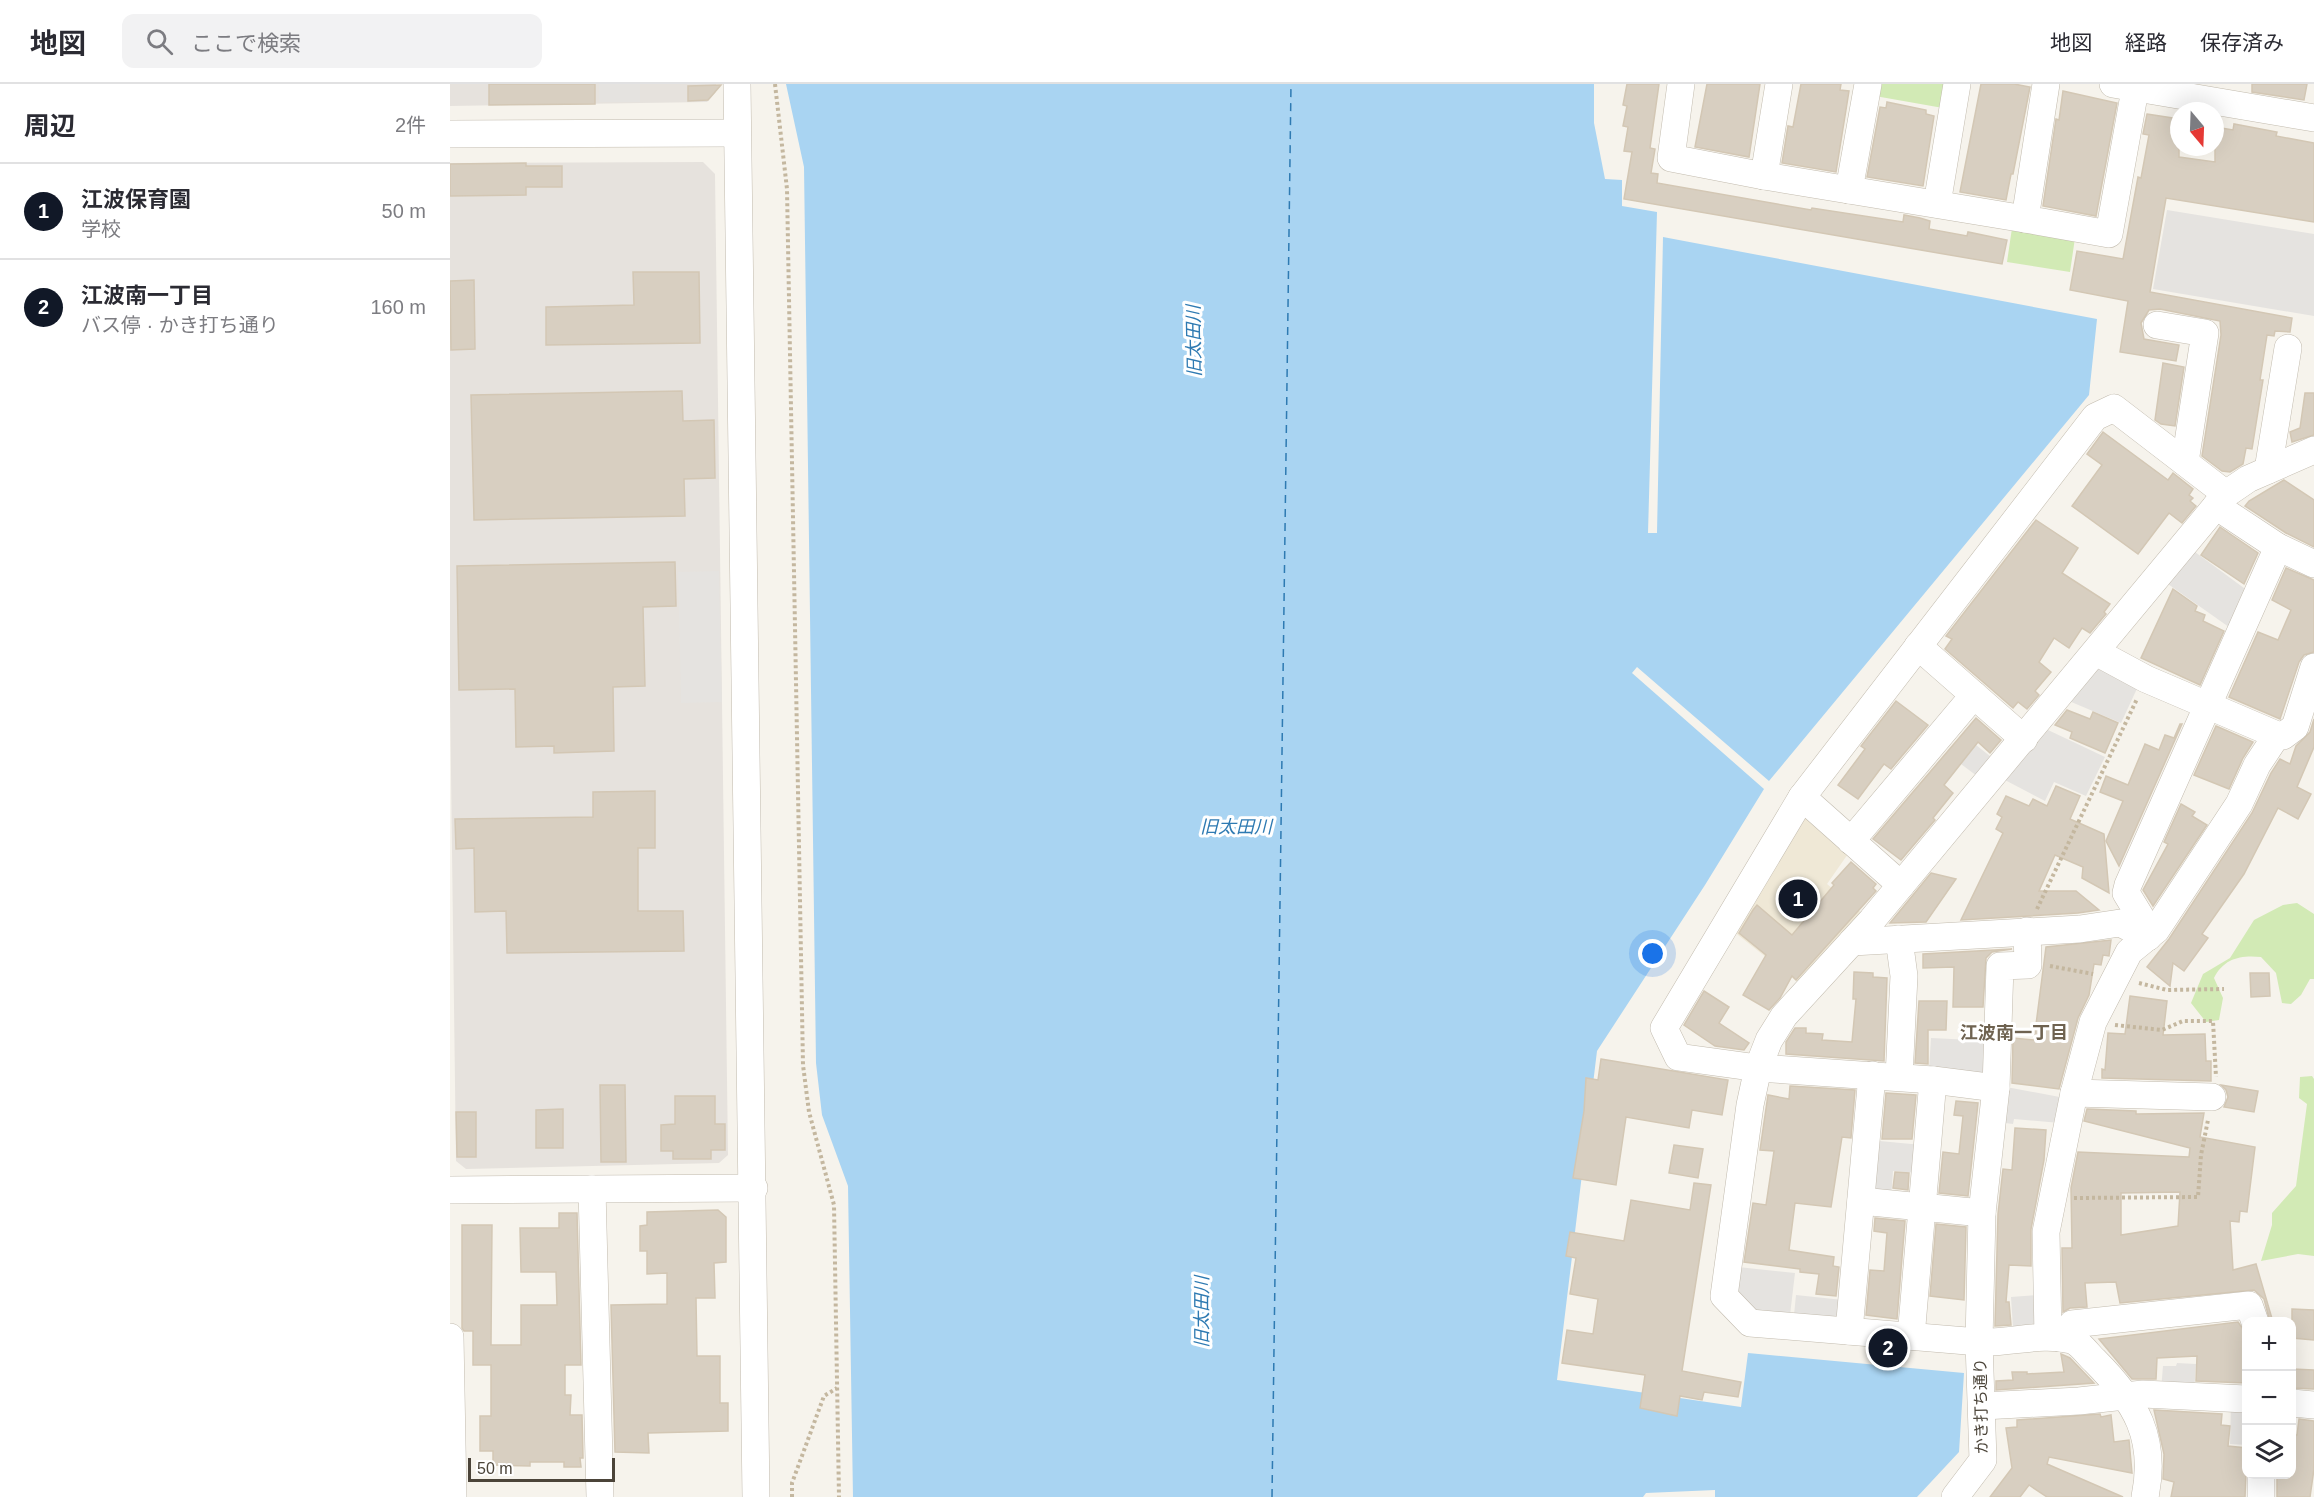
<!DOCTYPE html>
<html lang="ja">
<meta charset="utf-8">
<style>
:root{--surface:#fff;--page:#f2f2f3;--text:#2b2b33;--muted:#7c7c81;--line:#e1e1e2;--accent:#111827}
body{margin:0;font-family:Arial,"Noto Sans JP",sans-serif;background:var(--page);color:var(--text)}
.controls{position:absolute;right:18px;bottom:18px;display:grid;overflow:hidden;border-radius:12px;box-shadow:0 6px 24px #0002}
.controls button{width:54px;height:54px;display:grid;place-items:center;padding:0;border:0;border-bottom:2px solid var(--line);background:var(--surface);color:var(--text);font:30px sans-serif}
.compass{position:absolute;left:1720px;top:18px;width:54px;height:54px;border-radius:50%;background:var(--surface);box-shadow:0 6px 24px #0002;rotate:161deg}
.scale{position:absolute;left:18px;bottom:15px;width:147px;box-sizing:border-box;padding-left:6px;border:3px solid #4b4439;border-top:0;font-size:16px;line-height:21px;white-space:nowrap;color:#4b4439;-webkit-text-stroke:4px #fff;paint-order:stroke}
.you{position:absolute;left:1203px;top:870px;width:21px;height:21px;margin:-15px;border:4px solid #fff;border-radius:50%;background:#1a73e8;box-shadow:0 0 0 9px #1a73e833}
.badge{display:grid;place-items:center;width:39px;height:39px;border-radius:50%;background:var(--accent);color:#fff;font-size:20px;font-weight:700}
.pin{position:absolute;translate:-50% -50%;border:3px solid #fff;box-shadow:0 2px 6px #0006}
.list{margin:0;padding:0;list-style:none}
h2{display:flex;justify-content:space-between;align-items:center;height:78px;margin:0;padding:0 24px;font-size:26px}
h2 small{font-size:20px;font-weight:400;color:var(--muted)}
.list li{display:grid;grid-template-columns:39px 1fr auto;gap:18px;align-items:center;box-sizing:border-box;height:96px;padding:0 24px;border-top:2px solid var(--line)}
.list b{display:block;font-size:22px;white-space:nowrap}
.list p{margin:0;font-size:20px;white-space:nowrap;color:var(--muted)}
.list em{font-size:20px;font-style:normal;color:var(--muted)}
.icon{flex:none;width:33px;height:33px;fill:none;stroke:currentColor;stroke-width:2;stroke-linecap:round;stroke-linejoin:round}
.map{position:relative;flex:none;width:1864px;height:1413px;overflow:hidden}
header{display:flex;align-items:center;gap:36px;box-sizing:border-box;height:84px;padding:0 30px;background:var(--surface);border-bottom:2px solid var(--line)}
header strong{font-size:28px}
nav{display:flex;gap:33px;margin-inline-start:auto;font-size:21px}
.search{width:420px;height:54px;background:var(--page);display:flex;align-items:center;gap:15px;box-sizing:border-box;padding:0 21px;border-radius:12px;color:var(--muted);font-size:22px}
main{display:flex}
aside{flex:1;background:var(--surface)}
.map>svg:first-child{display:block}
</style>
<header>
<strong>地図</strong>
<div class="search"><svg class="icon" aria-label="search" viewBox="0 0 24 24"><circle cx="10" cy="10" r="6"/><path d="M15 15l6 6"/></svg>ここで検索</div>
<nav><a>地図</a><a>経路</a><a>保存済み</a></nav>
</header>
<main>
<aside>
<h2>周辺<small>2件</small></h2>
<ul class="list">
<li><span class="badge">1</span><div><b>江波保育園</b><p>学校</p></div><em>50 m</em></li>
<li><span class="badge">2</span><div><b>江波南一丁目</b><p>バス停 · かき打ち通り</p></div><em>160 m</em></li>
</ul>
</aside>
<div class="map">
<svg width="1864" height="1413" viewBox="0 0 1864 1413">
<rect width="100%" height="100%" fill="#f6f3ec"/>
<!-- industrial -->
<g fill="#e6e2dd">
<path d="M0 0H266V8L257 18 0 22Z"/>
<path d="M253 78 265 90 278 1071 269 1079 16 1085 6 1077 0 611V79Z"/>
</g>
<!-- education -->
<path fill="#efe8d6" d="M1361 732 1400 767 1377 800 1414 831 1350 900 1283 847 1346 736Z"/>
<!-- green -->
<g fill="#d2eab5">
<path d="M1427 0H1497L1493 24 1425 12Z"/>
<path d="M1562 144 1625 154 1620 188 1557 178Z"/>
<path d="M1847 819 1864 830V895H1860L1851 911 1841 920 1832 919 1826 889 1811 873C1791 871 1774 874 1764 894L1773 914 1769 936 1756 938 1741 919 1753 890 1780 874 1804 836 1833 821Z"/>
<path d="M1862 992 1864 995V1172L1848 1170 1811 1177 1822 1141V1129L1846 1102 1857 1020 1849 1014 1850 993Z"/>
</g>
<!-- parking -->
<g fill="#e5e3e0">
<rect x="149" y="0" width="41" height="18"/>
<path d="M1717 126 1864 150V232L1703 205Z"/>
<path d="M1745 468 1802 510 1786 548 1718 500Z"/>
<path d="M269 487 272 618 231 619 228 488Z"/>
<path d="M1653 578 1691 596 1671 639 1619 617Z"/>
<path d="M1598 646 1655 673 1636 712 1604 698 1595 717 1553 695Z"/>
<path d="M1526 661 1546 677 1531 695 1511 680Z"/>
<path d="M1481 954 1543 957 1536 989 1479 986Z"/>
<path d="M1551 1002 1615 1014 1610 1039 1564 1035 1563 1040 1547 1038Z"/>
<path d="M1419 1056 1472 1061 1470 1089 1443 1087 1441 1115 1415 1112Z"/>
<path d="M1288 1183 1345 1189 1340 1231 1299 1226 1285 1209Z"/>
<path d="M1346 1211 1393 1216 1392 1235 1344 1231Z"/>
<path d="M1589 1211 1591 1243 1563 1244 1561 1213Z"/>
<path d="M1727 1279 1746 1280 1744 1308 1711 1306 1713 1282H1726Z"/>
<path d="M1781 1318 1796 1319V1361L1780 1360Z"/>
</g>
<!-- water -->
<path fill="#a9d4f2" d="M336 0H1144V39L1155 95 1172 96V122L1207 128 1198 449H1207L1213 153 1647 235 1639 311 1319 697 1187 583 1182 589 1314 705 1255 801 1147 967 1107 1296 1291 1323 1298 1269 1514 1289 1509 1368 1467 1413H1265V1406L1196 1409 1193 1413H403L398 1102 372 1031 366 979 354 83Z"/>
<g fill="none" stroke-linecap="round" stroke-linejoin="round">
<!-- ferry -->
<path stroke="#2e7ab2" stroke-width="1.5" stroke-dasharray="8 6" stroke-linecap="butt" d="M822 1413 841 0"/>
</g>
<!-- building -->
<g fill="#d8cfc1" stroke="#d3c7b4" stroke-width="1.5" fill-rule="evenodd">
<path d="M39 0H145V20L39 21Z"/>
<path d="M1177 0H1209L1200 64 1205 65 1201 89 1208 90 1207 99 1361 126 1362 124 1453 138 1454 131 1470 134 1480 137 1479 145 1517 152 1518 148 1557 156 1552 180 1174 115 1182 68 1174 67 1178 43 1173 42 1177 22 1173 21Z"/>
<path d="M1257 0H1310L1299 73 1245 63Z"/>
<path d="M1351 0H1391L1390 6 1399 7 1386 88 1332 79 1338 42 1343 43Z"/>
<path d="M1531 0H1564L1580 3 1563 90H1561L1556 116 1510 108Z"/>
<path d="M1802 0H1857L1854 16 1802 8Z"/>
<path d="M271 1 258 16 238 17V2Z"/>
<path d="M1613 7 1667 19 1646 132 1593 122 1606 35 1609 36Z"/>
<path d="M1437 18 1476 26V30L1484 32 1473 102 1417 93 1430 23 1436 24Z"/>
<path d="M1697 30 1729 35V73L1765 78V43L1783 46 1784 40 1827 48 1826 52 1864 59V138L1716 114 1700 208 1842 234 1840 248 1825 247 1824 252 1817 251 1810 296H1813L1802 365 1796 364 1793 380 1780 388 1772 387 1752 372 1771 251 1770 237 1710 225 1699 226 1691 239 1694 255 1729 261 1726 277 1670 268 1678 217 1620 206 1627 167 1673 175 1688 93 1691 94 1699 51 1693 50Z"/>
<path d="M76 79V82H112V103H76V111L0 112V80Z"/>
<path d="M183 188H249L250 259 96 261V223L184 221Z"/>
<path d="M24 196 25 265 1 266 0 197Z"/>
<path d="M1713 279 1734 283 1725 342 1711 340 1705 336Z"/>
<path d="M232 307 233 337 264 336 265 394 234 395 235 432 24 436 21 311Z"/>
<path d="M1855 309H1864V351L1842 358 1840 348 1850 344Z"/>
<path d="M1653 348 1718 396 1723 389 1743 405 1739 411 1743 414 1740 417 1746 422 1732 439 1719 429 1688 470 1622 422 1652 381 1637 370Z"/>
<path d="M1834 396 1864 416V463L1836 449 1795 422 1799 417Z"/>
<path d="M1586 436 1628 464 1612 489 1660 520 1654 528 1656 530 1640 549 1632 544 1619 564 1604 554 1589 578 1601 588 1585 607 1589 611 1577 625 1568 618 1563 624 1495 565 1502 555 1496 552Z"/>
<path d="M1770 443 1808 469 1794 500 1751 471Z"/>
<path d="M225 478 226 522 193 523 195 602 163 603 164 667 104 669V662L66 663 65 605 9 606 7 482Z"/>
<path d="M1836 484 1864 496V568L1854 571 1849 578 1830 635 1779 613 1808 548 1828 556 1841 526 1822 516Z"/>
<path d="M1723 505 1747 522 1745 527 1755 531 1753 537 1774 547 1750 601 1691 574Z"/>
<path d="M1446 617 1478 641 1441 685 1434 680 1408 715 1388 701 1415 665 1411 662Z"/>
<path d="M1617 626 1640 635 1643 628 1668 639 1655 669 1620 654 1622 648 1605 641Z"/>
<path d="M1526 634 1551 656 1540 669 1528 658 1494 701 1503 709 1483 734 1485 736 1451 776 1423 755Z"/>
<path d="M1864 635V663L1847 703 1861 710 1848 735 1828 724 1794 790 1752 850 1758 854 1734 887 1723 879 1720 902 1697 883 1719 855 1802 729 1821 689 1830 675 1840 680 1846 662 1860 648Z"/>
<path d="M1730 640H1732L1669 782 1656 757 1673 717 1650 708 1656 692 1678 701 1695 660 1709 666 1715 651 1724 654Z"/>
<path d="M1766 642 1803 658 1793 674 1779 705 1744 691Z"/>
<path d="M1606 702 1630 712 1620 735 1654 750 1659 809 1632 794 1633 783 1605 771 1589 807H1626L1649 826 1628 829 1511 836 1553 749 1546 745 1552 733 1547 730 1556 712 1579 722 1583 715 1597 722Z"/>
<path d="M205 707V764H188V827H233L234 867 57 869 56 827 25 828 24 764 6 765 5 735 143 733V708Z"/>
<path d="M1731 720 1745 728 1742 732 1757 741 1703 822 1693 806 1718 760 1714 758Z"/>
<path d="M1401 778 1426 800 1423 804 1426 807 1346 896 1342 892 1330 914 1319 926 1293 911 1316 871 1289 849 1303 826 1307 821 1342 851 1384 801 1382 799Z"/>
<path d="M1481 789 1506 795 1476 838 1440 839Z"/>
<path d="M1661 856 1659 872 1653 871 1651 881 1644 880 1639 911 1628 934 1609 1005 1562 999 1563 954 1584 956 1596 863Z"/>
<path d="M1562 865 1542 868 1536 874 1533 923H1503L1504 883 1473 884V870Z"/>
<path d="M1404 888 1423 889V893L1437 894 1434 977 1336 970V958L1345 944H1356V949L1373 950 1372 956 1402 958 1406 915H1403Z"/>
<path d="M1800 889H1819L1820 912 1801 913Z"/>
<path d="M1254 907 1279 923 1269 939 1299 959 1294 966 1265 962 1234 941Z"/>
<path d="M1680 912 1717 917 1713 951 1755 950 1756 977H1761V997L1652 994V985L1655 986 1658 949 1675 950Z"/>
<path d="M1469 917H1497L1496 946H1478V980L1465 979Z"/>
<path d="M1151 975 1278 996 1272 1031 1242 1026 1239 1044 1176 1033 1166 1101 1123 1094 1134 1027 1136 994 1148 996Z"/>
<path d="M150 1001H175L176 1078H151Z"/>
<path d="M1771 1001 1808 1007 1804 1028 1774 1023 1778 1013 1776 1006Z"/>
<path d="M1340 1002 1405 1006 1401 1054 1392 1053 1381 1123 1345 1119 1339 1166 1384 1173 1383 1182 1389 1183 1386 1212 1366 1210 1369 1190 1350 1188V1185L1294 1178 1303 1119 1316 1121 1324 1067 1310 1066 1318 1011 1339 1015Z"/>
<path d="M1436 1009 1466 1011 1462 1055H1432Z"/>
<path d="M225 1012H265V1040H275V1066H261V1075H223V1067H211V1041L225 1040Z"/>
<path d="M1506 1017 1528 1019 1518 1112 1489 1109 1493 1068 1509 1070 1513 1032 1504 1031Z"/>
<path d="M113 1025V1064H86V1026Z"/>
<path d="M1637 1025 1686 1027V1030L1754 1029 1750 1053 1805 1063 1797 1128 1790 1127 1789 1138 1780 1137 1783 1186 1806 1180 1823 1238H1820L1814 1215 1804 1206 1670 1219 1666 1198 1635 1199 1637 1223 1620 1224 1613 1228 1612 1164H1622L1621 1104 1628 1068 1739 1073 1740 1064 1634 1037ZM1730 1108 1728 1142 1671 1151V1109Z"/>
<path d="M6 1028H26V1073H7Z"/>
<path d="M1565 1044 1596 1046 1594 1076 1581 1145V1182L1559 1181 1556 1218H1559L1561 1241 1545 1242 1548 1130 1553 1085 1562 1086Z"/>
<path d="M1224 1061 1253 1065 1248 1094 1219 1089Z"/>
<path d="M1445 1088 1459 1089 1458 1106 1443 1104Z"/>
<path d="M1244 1099 1261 1101 1232 1287 1291 1298 1288 1313 1254 1308 1252 1316 1230 1312 1227 1332 1190 1324 1195 1291 1112 1279 1117 1246 1143 1250 1148 1215 1120 1210 1126 1174 1116 1172 1120 1148 1174 1157 1181 1116 1240 1126Z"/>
<path d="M268 1126 276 1133V1178L264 1179 265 1214H246L247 1272H270V1319H278V1347L198 1349 199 1369 165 1368 161 1221 217 1220V1189L197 1190V1167H190V1142L197 1141V1128Z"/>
<path d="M109 1129H127L131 1281H115V1311H121L120 1331H132L133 1374H130L131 1383H114V1378H80V1382L43 1381V1367H30V1332H41V1281H23V1247H14L12 1244V1141H42L41 1261H71V1221H107L106 1188H71L70 1144H109Z"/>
<path d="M1425 1134 1455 1137 1447 1235 1416 1231 1420 1186 1434 1187 1437 1149 1424 1147Z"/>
<path d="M1486 1140 1516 1143 1514 1216 1480 1212Z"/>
<path d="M1842 1225 1864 1226V1256L1842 1254Z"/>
<path d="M1788 1238 1797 1251V1299L1746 1297 1747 1272 1707 1274 1706 1295H1682L1649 1255Z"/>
<path d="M1611 1270 1620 1274 1644 1299 1546 1306V1297L1563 1296 1562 1288H1577V1290L1614 1288Z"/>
<path d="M1842 1285 1864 1286V1305L1842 1304Z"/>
<path d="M1704 1326 1772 1330 1771 1341 1780 1342 1778 1362 1797 1364 1795 1413H1721L1724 1398 1713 1395 1714 1370Z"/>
<path d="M1650 1330 1651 1333 1661 1331 1664 1358 1679 1356 1682 1389 1599 1373 1597 1380 1673 1413H1597L1579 1401 1570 1413H1540L1562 1384 1556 1344 1567 1343V1336Z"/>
<path d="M1849 1335 1864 1337V1385L1860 1413H1827V1390H1842L1844 1351H1847Z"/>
</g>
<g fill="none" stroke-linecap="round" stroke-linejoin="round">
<defs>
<g id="minor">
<path d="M287 0 306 1413"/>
<path d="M1231 0 1221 74 1314 92"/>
<path d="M1329 0 1314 92 1575 135"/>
<path d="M1596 0 1575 135 1659 150 1686 0"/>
<path d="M1663 0 1864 34"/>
<path d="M0 50 287 49"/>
<path d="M1399 106 1418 0"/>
<path d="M1487 120 1507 0"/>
<path d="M1707 241 1755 249 1735 378"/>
<path d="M1818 386 1838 264"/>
<path d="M1766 422 1828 463 1864 480"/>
<path d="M1468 562 1574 655"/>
<path d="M1646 568 1696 595 1827 651"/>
<path d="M1352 713 1451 801"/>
<path d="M1401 757 1524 611"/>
<path d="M1698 853 1690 832 1676 809 1678 801 1828 463"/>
<path d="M1402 858 1630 845 1670 839 1698 853"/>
<path d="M1449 993 1454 892 1449 855"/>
<path d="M1546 1004 1483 996 1308 984 1228 973 1214 944 1352 713 1645 333 1664 324 1776 410"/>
<path d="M1624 1009 1762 1013"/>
<path d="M142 1105 150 1413"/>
<path d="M0 1106 304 1104"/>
<path d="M1411 1117 1532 1129"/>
<path d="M1399 1247 1422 991"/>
<path d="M1598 1252 1596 1148 1624 1009 1643 938 1679 868 1706 846 1789 720 1807 681 1827 651 1833 652 1845 643 1864 583"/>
<path d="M0 1253 3 1413"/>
<path d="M1461 1253 1483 996"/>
<path d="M1610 1254 1622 1240 1799 1221 1805 1238"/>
<path d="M1842 1319 1864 1321"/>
<path d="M1533 1322 1629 1317 1693 1310 1796 1315"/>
<path d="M1505 1413 1533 1376 1529 1258 1532 1129 1546 1004 1550 882 1578 881 1577 847"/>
<path d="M1695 1413C1707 1354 1686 1318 1645 1277 1638 1271 1630 1258 1621 1256 1590 1248 1560 1260 1529 1258L1300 1239 1274 1212 1300 1021 1308 984 1319 956 1334 932 1422 836 1776 410 1798 395 1864 366"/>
<path d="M1811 1413V1390"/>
</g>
</defs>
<!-- minor casing -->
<use href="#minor" stroke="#c2bbae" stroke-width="28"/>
<!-- path -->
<g stroke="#c4b79f" stroke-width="4" stroke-dasharray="3 3" stroke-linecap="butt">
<path d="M325 0 337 105 353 981 359 1028 384 1121 389 1413"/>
<path d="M1587 825 1687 615"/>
<path d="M1600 882 1643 890"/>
<path d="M1689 899 1717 906 1774 905"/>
<path d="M1665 941 1712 946 1733 937H1763L1766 993"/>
<path d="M1624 1114 1748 1113 1751 1071 1758 1036"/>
<path d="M342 1413V1399L374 1312 387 1304"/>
</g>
<!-- minor -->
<use href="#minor" stroke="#fff" stroke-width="27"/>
</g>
<g text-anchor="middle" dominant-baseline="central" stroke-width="6" stroke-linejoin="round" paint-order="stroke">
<!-- street labels -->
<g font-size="16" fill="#4b4439" stroke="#fff">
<text transform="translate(1531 1322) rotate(-91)">かき打ち通り</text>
</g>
<!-- water labels -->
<g font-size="18" font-style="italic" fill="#2e7ab2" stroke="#fff">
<text transform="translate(744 257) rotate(-91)">旧太田川</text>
<text x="786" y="743">旧太田川</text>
<text transform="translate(752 1228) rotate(-90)">旧太田川</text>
</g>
<!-- neighbourhood labels -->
<g font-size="18" font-weight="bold" fill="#6e6250" stroke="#fff">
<text x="1564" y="949">江波南一丁目</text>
</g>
</g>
</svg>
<div class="controls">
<button>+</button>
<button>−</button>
<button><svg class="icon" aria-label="layers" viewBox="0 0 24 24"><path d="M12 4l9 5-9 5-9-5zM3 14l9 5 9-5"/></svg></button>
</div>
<svg class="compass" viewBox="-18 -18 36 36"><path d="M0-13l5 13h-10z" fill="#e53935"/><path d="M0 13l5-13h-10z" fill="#7c7c81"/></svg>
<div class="scale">50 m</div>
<div class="you"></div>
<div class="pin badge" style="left:1348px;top:815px">1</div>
<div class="pin badge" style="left:1438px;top:1264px">2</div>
</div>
</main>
